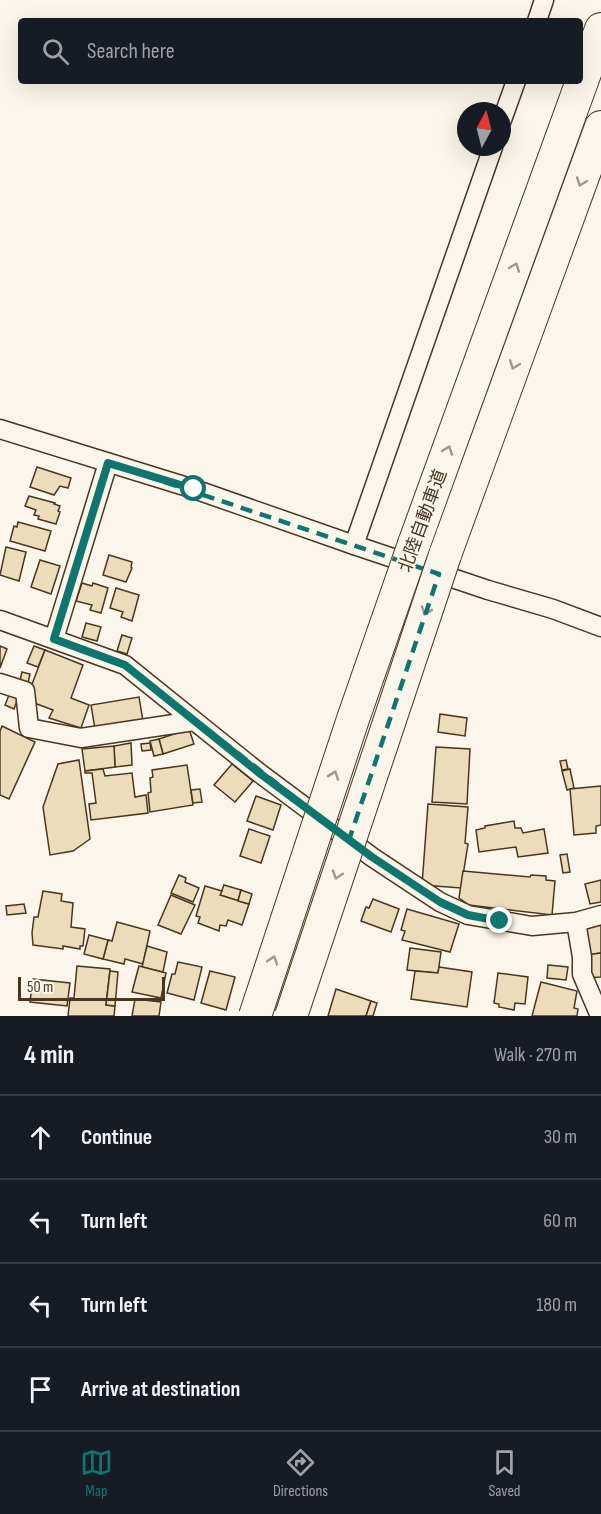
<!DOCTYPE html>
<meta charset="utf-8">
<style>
:root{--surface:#171b24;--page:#20242c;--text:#f1f3f6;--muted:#9ea1a6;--line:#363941;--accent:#0f766e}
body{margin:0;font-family:"Sofia Sans Condensed","Noto Sans JP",sans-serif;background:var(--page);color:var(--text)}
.compass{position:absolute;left:457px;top:102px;width:54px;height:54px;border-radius:50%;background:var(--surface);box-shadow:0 6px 24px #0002;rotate:7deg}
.scale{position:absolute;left:18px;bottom:15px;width:147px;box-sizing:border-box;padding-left:6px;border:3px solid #4a3520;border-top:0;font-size:16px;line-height:21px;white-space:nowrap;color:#4a3520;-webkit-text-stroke:4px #fbf6e9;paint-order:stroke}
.stop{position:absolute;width:18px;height:18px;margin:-14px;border:4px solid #0f766e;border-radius:50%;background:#fff}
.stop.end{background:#0f766e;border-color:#fff;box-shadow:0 2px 6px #0008}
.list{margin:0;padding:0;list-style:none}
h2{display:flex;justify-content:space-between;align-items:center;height:78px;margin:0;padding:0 24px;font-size:26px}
h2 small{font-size:20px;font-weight:400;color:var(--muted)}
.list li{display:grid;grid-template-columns:39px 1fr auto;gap:18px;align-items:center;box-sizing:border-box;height:84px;padding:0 24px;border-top:2px solid var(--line)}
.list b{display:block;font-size:22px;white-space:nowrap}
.list em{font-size:20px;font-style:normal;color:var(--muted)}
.icon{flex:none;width:33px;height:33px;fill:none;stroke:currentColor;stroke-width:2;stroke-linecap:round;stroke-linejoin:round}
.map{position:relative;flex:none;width:601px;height:1016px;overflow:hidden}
.search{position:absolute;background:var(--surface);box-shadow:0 6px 24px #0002;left:18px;right:18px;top:18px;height:66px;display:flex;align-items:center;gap:15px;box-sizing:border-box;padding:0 21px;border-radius:6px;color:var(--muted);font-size:22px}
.sheet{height:414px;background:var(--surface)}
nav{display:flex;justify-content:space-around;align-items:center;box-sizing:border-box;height:84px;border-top:2px solid var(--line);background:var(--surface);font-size:16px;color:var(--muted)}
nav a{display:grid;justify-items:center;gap:3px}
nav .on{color:var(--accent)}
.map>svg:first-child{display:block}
</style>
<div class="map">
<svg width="601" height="1016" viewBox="0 0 601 1016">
<rect width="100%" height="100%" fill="#fbf6e9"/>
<!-- building -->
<g fill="#ecdcbc" stroke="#4a3520" stroke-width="1.5">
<path d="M37 467 71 478 68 488 60 486 54 495 30 487Z"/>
<path d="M29 496 55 503 54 504 60 506 58 511 60 512 56 524 38 519 39 516 34 515 36 510 25 506Z"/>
<path d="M18 522 51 531 45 551 10 541 14 526 17 527Z"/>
<path d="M6 547 26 552 19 581 0 575Z"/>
<path d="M109 555 132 562 131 567 132 568 126 582 103 575Z"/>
<path d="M40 560 60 566 51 594 31 587Z"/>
<path d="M82 583 92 586 93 583 108 588 101 613 90 610 92 605 76 601Z"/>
<path d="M116 588 139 595 132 621 121 617 123 612 110 608Z"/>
<path d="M86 623 101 627 97 641 82 637Z"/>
<path d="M122 635 132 638 127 654 117 651Z"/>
<path d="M0 646 7 649 0 668Z"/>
<path d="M34 646 45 650 38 667 27 663Z"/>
<path d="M45 650 83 665 71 698 89 705 81 728 49 718 53 710 26 700Z"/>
<path d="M22 672 30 674 27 687 19 685Z"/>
<path d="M9 695 18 698 14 709 5 705Z"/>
<path d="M139 697 143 721 95 729 91 705Z"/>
<path d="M440 714 467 718 465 736 438 732Z"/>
<path d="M2 726 35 742 9 799 0 795V731Z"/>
<path d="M189 729 194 744 163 754 159 739Z"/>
<path d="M159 739 163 754 154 756 150 741Z"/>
<path d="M131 743 132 765 115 767 114 746Z"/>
<path d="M150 743 151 750 142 751 141 744Z"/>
<path d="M114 746 115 767 85 771 82 749Z"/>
<path d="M436 747 470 749 467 804 432 802Z"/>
<path d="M79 760 90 839 73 851 50 855 43 807 58 764Z"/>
<path d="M566 760 568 769 562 770 560 761Z"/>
<path d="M232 764 253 781 235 802 214 785Z"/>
<path d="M187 765 193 805 150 812 148 793 151 792 150 778 153 777 152 770Z"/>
<path d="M103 769 105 776 132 773 135 797 146 795 148 813 91 820 89 804 96 803 92 773H85V771Z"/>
<path d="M570 769 574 788 567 790 562 771Z"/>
<path d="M601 786V825L596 826V833L574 835 570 789Z"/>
<path d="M200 789 202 802 193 803 191 790Z"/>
<path d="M256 796 281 805 273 830 247 821Z"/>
<path d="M428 804 468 807 465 843 468 844 461 888 422 885Z"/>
<path d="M514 821 515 828H521L523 833 544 829 548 853 518 857 516 847 479 852 476 830 485 828V826Z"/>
<path d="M249 829 270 836 261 863 240 856Z"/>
<path d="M567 854 570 872 563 873 560 855Z"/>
<path d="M463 871 530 877 531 875 546 876V880L555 881 552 915 469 905 459 898Z"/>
<path d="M179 875 186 878 185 882 199 888 193 902 171 893Z"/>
<path d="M601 880V902L590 904 585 884Z"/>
<path d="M224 885 241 890 238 901 220 895Z"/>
<path d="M205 886 222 891 220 895 249 904 242 925 228 920 226 926 220 925 219 931 198 923 200 917 196 916Z"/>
<path d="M241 890 252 894 249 904 238 901Z"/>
<path d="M43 891 62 894 61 901 73 903 71 927 85 929 83 946H80V949L63 946V949L33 945 32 933 34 917H38Z"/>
<path d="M171 895 195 905 181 934 158 925Z"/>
<path d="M373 899 399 909 391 932 361 921 366 907 369 908Z"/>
<path d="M24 904 26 913 7 915 6 906Z"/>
<path d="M407 909 459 924 450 952 402 940 405 931 401 930Z"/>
<path d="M117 922 150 931 143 964 125 959 124 964 103 959 108 940 112 941Z"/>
<path d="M601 923V953L586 955 582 926Z"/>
<path d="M89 935 108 940 103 959 84 954Z"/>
<path d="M147 946 167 952 163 972 142 967Z"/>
<path d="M410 948 441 952 438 973 407 970Z"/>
<path d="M601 953V977L589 978 586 955Z"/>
<path d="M178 962 202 967 194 1000 167 993 172 974H175Z"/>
<path d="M548 965 568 967 566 980 547 978Z"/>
<path d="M77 966 110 969 106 1005 115 1006 114 1016H68L70 998H74Z"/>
<path d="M139 966 166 973 161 998 132 992Z"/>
<path d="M439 967 472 972 467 1007 411 999 415 971 438 973Z"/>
<path d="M110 971 118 972 115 1006 106 1005Z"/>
<path d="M210 971 235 977 226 1010 201 1003Z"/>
<path d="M498 973 528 977 525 1004 515 1003 514 1010 499 1007V1004L494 1003Z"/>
<path d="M33 979 70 983 67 1006 30 1002Z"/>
<path d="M541 982 577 991 574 1008 578 1009 577 1016H532Z"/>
<path d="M336 989 371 1001 366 1016H328Z"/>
<path d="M135 999 161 1002 159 1016H132Z"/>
<path d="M371 1001 377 1003 373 1016H366Z"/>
</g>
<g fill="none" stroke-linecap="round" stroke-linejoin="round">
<defs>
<g id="minor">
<path d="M537 21 544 0"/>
<path d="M502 120 516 81"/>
<path d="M0 429 194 489 354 545 488 590 553 609 601 627"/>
<path d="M354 545 493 147"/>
<path d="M0 620 125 665 258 772 372 857 440 902 468 915 532 926 576 922 601 915"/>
<path d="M54 639 108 463"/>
<path d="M0 683 25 691 29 728 81 738 194 721"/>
<path d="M576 922 582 957V974L600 1016"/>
</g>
<g id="motorway">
<path d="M414 544 601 29"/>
<path d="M445 555 601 127"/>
</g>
</defs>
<!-- minor casing -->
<use href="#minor" stroke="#4a3520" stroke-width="21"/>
<!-- motorway casing -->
<use href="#motorway" stroke="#4a3520" stroke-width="34"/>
<!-- minor -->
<use href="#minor" stroke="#fbf6e9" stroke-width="18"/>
<!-- motorway -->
<use href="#motorway" stroke="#fbf6e9" stroke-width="32"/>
<defs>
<g id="motorway-bridge">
<path d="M255 1016 353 719 414 544"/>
<path d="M291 1016 445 555"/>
</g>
</defs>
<!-- motorway-bridge casing -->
<use href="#motorway-bridge" stroke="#4a3520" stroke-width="34" stroke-linecap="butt"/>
<!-- motorway-bridge -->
<use href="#motorway-bridge" stroke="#fbf6e9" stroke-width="32"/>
</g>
<!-- one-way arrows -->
<defs><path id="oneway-chevron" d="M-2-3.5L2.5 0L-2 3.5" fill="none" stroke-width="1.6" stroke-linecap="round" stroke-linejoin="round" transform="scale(1.5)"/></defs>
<g stroke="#a29684">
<use href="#oneway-chevron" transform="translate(581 182) rotate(110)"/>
<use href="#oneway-chevron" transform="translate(515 267) rotate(-70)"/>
<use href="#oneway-chevron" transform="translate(514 365) rotate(110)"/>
<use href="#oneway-chevron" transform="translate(448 450) rotate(-70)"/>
<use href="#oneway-chevron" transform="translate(426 611) rotate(109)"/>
<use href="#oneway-chevron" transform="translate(334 775) rotate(-71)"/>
<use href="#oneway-chevron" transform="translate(337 875) rotate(108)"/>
<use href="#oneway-chevron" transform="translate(273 960) rotate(-72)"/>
</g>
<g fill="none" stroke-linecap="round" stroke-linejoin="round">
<!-- route -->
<path stroke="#0f766e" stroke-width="8" d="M194 489 108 463 54 639 125 665 258 772 372 857 440 902 468 915 500 921"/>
</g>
<!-- marked area -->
<path fill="none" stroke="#0f766e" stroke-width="4.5" stroke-dasharray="12 8" stroke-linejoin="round" d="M108 463 439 574 349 840 125 665 54 639Z"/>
<g text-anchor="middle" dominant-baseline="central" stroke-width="4.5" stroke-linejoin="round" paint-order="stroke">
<!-- street labels -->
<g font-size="18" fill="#4a3520" stroke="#fbf6e9">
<text transform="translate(423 521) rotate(-70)">北陸自動車道</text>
</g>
</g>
</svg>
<svg class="compass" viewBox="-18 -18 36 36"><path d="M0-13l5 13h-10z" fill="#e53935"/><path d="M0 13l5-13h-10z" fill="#9ea1a6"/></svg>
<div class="scale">50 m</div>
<div class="stop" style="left:194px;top:489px"></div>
<div class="stop end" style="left:500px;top:921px"></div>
<div class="search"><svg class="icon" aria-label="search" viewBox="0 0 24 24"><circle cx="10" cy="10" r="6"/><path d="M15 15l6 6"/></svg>Search here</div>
</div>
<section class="sheet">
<h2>4 min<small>Walk · 270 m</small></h2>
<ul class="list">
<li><svg class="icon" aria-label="ahead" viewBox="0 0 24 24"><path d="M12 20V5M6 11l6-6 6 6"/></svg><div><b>Continue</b></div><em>30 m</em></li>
<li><svg class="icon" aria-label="left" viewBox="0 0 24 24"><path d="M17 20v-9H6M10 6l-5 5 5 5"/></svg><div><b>Turn left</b></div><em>60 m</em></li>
<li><svg class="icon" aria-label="left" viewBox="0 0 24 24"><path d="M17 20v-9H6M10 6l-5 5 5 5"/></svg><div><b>Turn left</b></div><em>180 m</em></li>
<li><svg class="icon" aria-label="arrive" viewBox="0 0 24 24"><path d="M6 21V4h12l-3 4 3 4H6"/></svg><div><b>Arrive at destination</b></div></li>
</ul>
</section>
<nav>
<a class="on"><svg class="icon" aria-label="map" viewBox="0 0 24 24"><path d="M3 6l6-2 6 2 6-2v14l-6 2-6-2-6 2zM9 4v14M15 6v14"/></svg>Map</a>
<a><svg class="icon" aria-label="directions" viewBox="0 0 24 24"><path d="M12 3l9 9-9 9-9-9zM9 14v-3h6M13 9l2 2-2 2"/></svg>Directions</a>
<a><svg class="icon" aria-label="saved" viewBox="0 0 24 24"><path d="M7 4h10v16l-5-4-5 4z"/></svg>Saved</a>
</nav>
